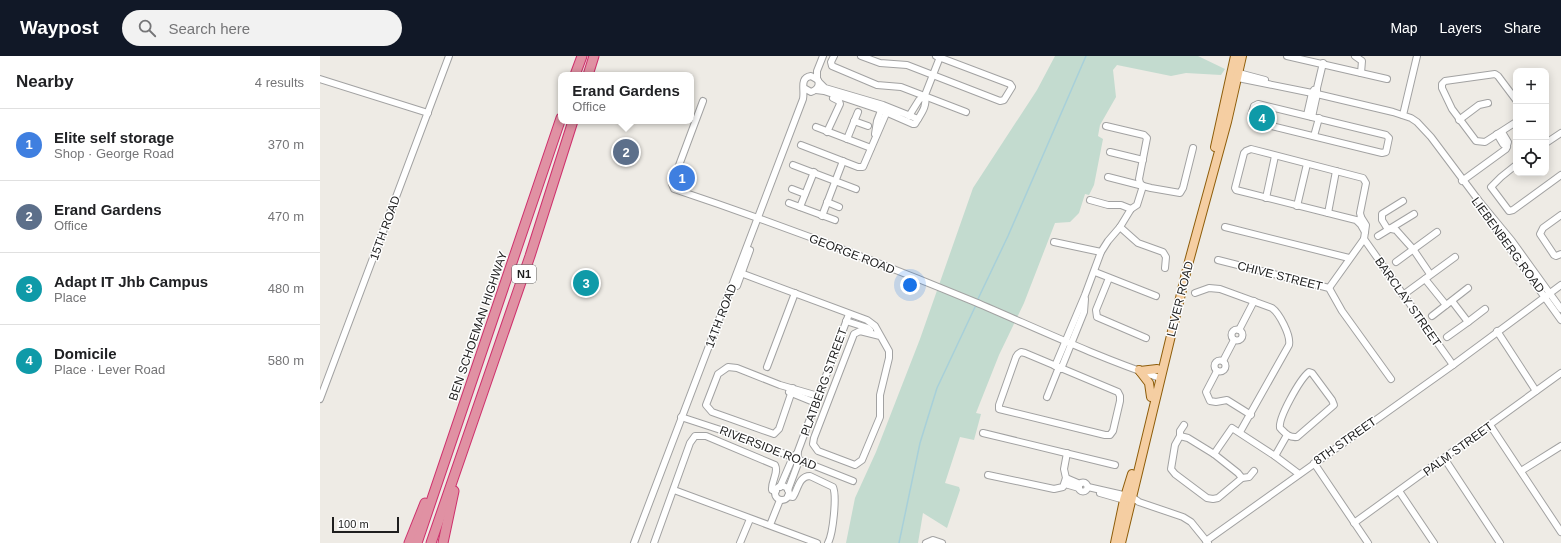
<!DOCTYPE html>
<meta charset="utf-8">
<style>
:root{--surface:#fff;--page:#f2f2f2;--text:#202124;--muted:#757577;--line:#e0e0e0;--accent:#111827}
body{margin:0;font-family:Arial,sans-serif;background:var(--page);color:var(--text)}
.controls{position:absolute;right:12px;top:12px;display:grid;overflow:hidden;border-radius:8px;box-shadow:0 2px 10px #0003}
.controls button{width:36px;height:36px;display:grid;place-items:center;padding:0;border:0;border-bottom:1px solid var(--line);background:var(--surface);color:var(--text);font:20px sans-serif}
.scale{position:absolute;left:12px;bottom:10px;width:67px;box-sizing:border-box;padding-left:4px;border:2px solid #1e1e1e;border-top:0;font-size:11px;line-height:14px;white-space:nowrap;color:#1e1e1e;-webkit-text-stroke:3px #fff;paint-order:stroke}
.you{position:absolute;left:590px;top:229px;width:14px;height:14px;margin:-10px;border:3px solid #fff;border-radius:50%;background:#1a73e8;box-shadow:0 0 0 6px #1a73e833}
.badge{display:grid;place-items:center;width:26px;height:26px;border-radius:50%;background:var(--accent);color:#fff;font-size:13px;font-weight:700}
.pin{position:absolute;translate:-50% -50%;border:2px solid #fff;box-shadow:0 1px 4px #0006}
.popup{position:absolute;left:238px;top:16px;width:136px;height:52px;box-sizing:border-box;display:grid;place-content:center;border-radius:8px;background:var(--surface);filter:drop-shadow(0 1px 3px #0005);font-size:13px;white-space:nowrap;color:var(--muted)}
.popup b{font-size:15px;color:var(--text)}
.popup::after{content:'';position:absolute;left:50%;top:100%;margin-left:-8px;border:8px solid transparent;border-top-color:var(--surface)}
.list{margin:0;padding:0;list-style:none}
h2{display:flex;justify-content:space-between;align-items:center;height:52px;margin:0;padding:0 16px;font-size:17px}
h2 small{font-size:13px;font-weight:400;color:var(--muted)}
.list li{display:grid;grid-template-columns:26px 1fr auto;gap:12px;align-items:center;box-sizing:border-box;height:72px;padding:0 16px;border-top:1px solid var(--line)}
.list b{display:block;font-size:15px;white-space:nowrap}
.list p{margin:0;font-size:13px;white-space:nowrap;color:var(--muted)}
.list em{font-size:13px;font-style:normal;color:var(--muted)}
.icon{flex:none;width:22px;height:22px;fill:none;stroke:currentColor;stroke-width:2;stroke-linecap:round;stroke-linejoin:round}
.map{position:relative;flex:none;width:1241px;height:487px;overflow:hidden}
header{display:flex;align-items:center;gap:24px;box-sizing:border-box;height:56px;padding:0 20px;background:var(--accent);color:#fff}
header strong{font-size:19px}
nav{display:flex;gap:22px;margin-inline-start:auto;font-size:14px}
.search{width:280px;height:36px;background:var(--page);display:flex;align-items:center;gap:10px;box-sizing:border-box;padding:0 14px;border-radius:22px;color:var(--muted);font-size:15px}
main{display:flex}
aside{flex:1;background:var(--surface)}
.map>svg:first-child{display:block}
</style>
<header>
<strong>Waypost</strong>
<div class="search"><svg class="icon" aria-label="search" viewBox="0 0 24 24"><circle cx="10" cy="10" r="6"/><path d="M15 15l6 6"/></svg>Search here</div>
<nav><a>Map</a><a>Layers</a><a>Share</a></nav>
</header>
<main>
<aside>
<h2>Nearby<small>4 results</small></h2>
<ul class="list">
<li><span class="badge" style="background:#3f7fe0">1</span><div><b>Elite self storage</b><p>Shop · George Road</p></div><em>370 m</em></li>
<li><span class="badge" style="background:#5c6f8a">2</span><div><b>Erand Gardens</b><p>Office</p></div><em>470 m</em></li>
<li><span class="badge" style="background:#0f9aa8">3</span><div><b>Adapt IT Jhb Campus</b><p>Place</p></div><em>480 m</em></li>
<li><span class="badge" style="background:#0f9aa8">4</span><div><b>Domicile</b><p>Place · Lever Road</p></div><em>580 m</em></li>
</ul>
</aside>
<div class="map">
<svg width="1241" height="487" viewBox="0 0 1241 487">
<rect width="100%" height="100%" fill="#eeebe5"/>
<!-- wetland -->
<path fill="#c3dbcf" d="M735 0H878L905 13 901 19 866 17 851 20 797 9 793 14 796 41 780 69 778 80 783 83 774 129 769 139 765 138 759 157 750 166 735 167 704 247 679 299 656 357 661 358 654 384 640 381 625 427 639 431 640 434 627 472 603 457 598 487H526L535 442 556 396 600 283 653 132 717 34Z"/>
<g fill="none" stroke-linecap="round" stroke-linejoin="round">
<!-- stream -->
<g stroke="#a8d0d9" stroke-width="1.5">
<path d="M657 245 688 180 766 0"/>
<path d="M579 487 600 387 617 332 656 249"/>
</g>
<defs>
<g id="minor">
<path d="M514 0 511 6 512 10 557 29 581 31 646 56"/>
<path d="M541 0 560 7 587 9 680 45 684 44 692 31 690 28 616 0"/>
<path d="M967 0 1067 23"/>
<path d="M1035 0 1042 5 1041 17"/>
<path d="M915 16 945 24"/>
<path d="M913 21 997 38 1073 56 1091 62 1097 66 1111 81 1159 145 1192 185 1241 253"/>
<path d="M0 23 108 57"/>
<path d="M497 23V15L503 0"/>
<path d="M496 34 504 35 561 54 593 68H595L598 63 563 49 505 32 499 26"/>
<path d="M605 39 620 1"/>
<path d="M1196 44 1178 20 1175 18 1125 25 1122 28V32L1132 53 1156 85 1165 86 1196 66"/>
<path d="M383 45 352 128 354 133C456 167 556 205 655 246 716 272 777 301 840 322"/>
<path d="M938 48 1066 79 1069 82 1066 96 1062 97 935 66 931 60 934 50Z"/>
<path d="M987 59 992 37 994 34"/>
<path d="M1083 59 1097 0"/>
<path d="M589 60 599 44 605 39C607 49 603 55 598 63"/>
<path d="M992 61 997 38V32L1003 7"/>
<path d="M1139 64 1159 49 1168 47"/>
<path d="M534 65 548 70"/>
<path d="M496 71 551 92"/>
<path d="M507 76 520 48 519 45 513 42"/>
<path d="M555 78 557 65 562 52"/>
<path d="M1177 78 1183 88 1187 91"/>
<path d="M994 80 999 62"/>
<path d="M527 83 538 56"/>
<path d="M1226 87 1241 77"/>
<path d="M481 89 538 111H543L568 53"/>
<path d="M790 96 823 104"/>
<path d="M473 109 536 133"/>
<path d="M1196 109 1181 121 1171 131 1189 155 1193 154 1241 119"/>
<path d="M788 121 831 132 860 137 863 132 873 92"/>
<path d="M1142 125 1186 93 1188 86 1182 76"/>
<path d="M472 133 485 138"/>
<path d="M946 142 955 100"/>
<path d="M770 144 788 149H801L811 153"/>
<path d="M1083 145 1062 158V164L1067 172 1076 174 1093 193 1110 218"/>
<path d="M507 146 519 151"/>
<path d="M469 147 515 164"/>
<path d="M977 150 987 108"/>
<path d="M480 151 494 116"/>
<path d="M1008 157 1016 115"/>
<path d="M1165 158 1241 264"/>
<path d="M1241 159 1223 172 1220 178 1234 199 1236 200 1241 198"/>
<path d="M502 160 523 105"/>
<path d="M1038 166 1041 161 1040 157 1046 127 1043 122 931 93 926 95 924 97 915 132 916 134 1036 164 1041 169 1045 176"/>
<path d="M800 171 818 187 843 196 846 201 845 212"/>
<path d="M905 171 1029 202"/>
<path d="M1058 180 1094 158"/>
<path d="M1044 183 1133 309"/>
<path d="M734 186 781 196"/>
<path d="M898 204 1009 232 1022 255 1071 323"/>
<path d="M1076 206 1117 176"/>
<path d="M418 216 547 264 555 270 569 295V302L560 339V361L542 404 535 409 498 395 493 388 494 382 534 278 540 275 560 280"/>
<path d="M775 216 836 240"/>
<path d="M789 222 776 254 777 261 826 282"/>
<path d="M1105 223 1126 249"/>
<path d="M417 230 430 194"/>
<path d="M1009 232 1044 183 1046 169 1041 161"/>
<path d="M875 237 889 232 900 233 952 252C959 257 971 279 969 289L920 376"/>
<path d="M1083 239 1135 201"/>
<path d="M1132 245 1148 266 1165 253"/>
<path d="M1112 260 1148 232"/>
<path d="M526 265 548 272 550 274"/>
<circle cx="917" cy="279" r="5.5"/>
<path d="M919 274 934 245"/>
<path d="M1177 275 1216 335"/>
<path d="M1127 281 1148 266"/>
<path d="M701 296 705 297 798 336 800 340V345L793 375 790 379H785L679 353V349L696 301 698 298Z"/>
<circle cx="900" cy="310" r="5.5"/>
<path d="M903 305 914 284"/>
<path d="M735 310 765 239 781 196 788 185 800 171 811 153 817 149 823 130 820 127 819 123 827 82 824 79 786 70"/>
<path d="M447 311 475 237"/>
<path d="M741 313 764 256 765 243"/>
<path d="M897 315 886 336 890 345 896 346 907 344 931 359"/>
<path d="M989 316 992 317 1012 344 1014 349 977 381C969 382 965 377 960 372 958 362 980 323 989 316Z"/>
<path d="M473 332 459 373 454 378 392 356 386 349 398 318 408 311 417 312 460 329 498 340"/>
<path d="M469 336 496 347"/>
<path d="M727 341 739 311"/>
<path d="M0 343 129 0"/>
<path d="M361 361 419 380 533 425"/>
<path d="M1170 369 1241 476"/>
<path d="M663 377 795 409"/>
<path d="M860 380V375L864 369"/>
<path d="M894 398 868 382 860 380 855 389 851 413 855 418 887 442 893 443 898 442 922 422 929 421 934 415"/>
<path d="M955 400 967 379"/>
<path d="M1124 402 1180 487"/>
<path d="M994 407 1048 487"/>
<path d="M1201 415 1241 390"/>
<path d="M668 419 734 433 743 431 746 422 744 413 747 397"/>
<path d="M746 422 760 428"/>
<path d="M922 422 918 417 894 398 912 372 955 400 979 418"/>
<circle cx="763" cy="431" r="4.5"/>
<path d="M745 428 759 432"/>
<circle cx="462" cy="437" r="7"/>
<path d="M460 431 473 401 476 398"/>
<path d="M768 431 812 441 819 446 863 461 871 466 888 487"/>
<path d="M354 434 497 487"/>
<path d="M468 434 477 410 478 395 529 258"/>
<path d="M1079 435 1114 487"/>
<path d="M780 437 808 445"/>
<path d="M468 440 473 441C478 433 479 420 490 420L513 431C517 440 513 478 508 487"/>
<path d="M1034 467 1241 317"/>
<path d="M450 469 460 444"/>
<path d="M886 485 1133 309 1241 229"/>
<path d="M314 487 483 43C485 33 479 22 491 20L498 24C500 30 497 34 491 36L484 32"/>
<path d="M334 487 370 387 375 380H386L455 409C459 417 451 425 452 434L456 435"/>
<path d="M420 487 430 463"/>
<path d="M606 487 613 484 622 487"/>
</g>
<g id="major">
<path d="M895 91 915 0"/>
<path d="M819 314 829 327 831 341"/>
<path d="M820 315 837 313"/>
<path d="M795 487 804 444 812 418"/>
<path d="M801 487 868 209 907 66 922 0"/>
</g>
<g id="highway">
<path d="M255 19 262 0"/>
<path d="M268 19 274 0"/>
<path d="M89 487 105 447"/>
<path d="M97 487 241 62"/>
<path d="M111 487 210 200 253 65"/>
<path d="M123 487 134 435"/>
</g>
</defs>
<!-- minor casing -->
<use href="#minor" stroke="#a2a2a2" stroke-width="8"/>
<!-- major casing -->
<use href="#major" stroke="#8e5d0a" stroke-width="10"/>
<!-- highway casing -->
<use href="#highway" stroke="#ce306c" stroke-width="11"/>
<!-- minor -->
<use href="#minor" stroke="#fff" stroke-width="6"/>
<!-- major -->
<use href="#major" stroke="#f5cea2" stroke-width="8"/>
<!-- highway -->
<use href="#highway" stroke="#e091a3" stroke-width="9"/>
</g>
<g text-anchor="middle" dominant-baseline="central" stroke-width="3" stroke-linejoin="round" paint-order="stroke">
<!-- shield labels -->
<rect fill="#fff" stroke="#626262" stroke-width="1" x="192" y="209" width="24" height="18" rx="3"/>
<g font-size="11" font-weight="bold" fill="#1e1e1e">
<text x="204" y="218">N1</text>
</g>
<!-- street labels -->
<g font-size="12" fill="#1e1e1e" stroke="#fff">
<text transform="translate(65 172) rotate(-70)">15TH ROAD</text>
<text transform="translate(1188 189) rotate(54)">LIEBENBERG ROAD</text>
<text transform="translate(532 198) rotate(21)">GEORGE ROAD</text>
<text transform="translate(960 220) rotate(14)">CHIVE STREET</text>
<text transform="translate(860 243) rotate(-76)">LEVER ROAD</text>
<text transform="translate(1088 246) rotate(55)">BARCLAY STREET</text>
<text transform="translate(401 260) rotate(-69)">14TH ROAD</text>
<text transform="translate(158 270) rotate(-71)">BEN SCHOEMAN HIGHWAY</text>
<text transform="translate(504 326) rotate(-70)">PLATBERG STREET</text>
<text transform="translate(1025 385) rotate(-35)">8TH STREET</text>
<text transform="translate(448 392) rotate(21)">RIVERSIDE ROAD</text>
<text transform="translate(1138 393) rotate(-36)">PALM STREET</text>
</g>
</g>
</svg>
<div class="controls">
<button>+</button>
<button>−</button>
<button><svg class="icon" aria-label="locate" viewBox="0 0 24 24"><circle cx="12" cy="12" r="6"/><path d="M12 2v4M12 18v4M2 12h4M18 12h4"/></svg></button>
</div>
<div class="scale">100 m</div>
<div class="you"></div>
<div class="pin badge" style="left:362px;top:122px;background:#3f7fe0">1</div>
<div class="pin badge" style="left:306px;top:96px;background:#5c6f8a">2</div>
<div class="popup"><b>Erand Gardens</b>Office</div>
<div class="pin badge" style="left:266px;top:227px;background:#0f9aa8">3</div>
<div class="pin badge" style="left:942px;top:62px;background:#0f9aa8">4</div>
</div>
</main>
